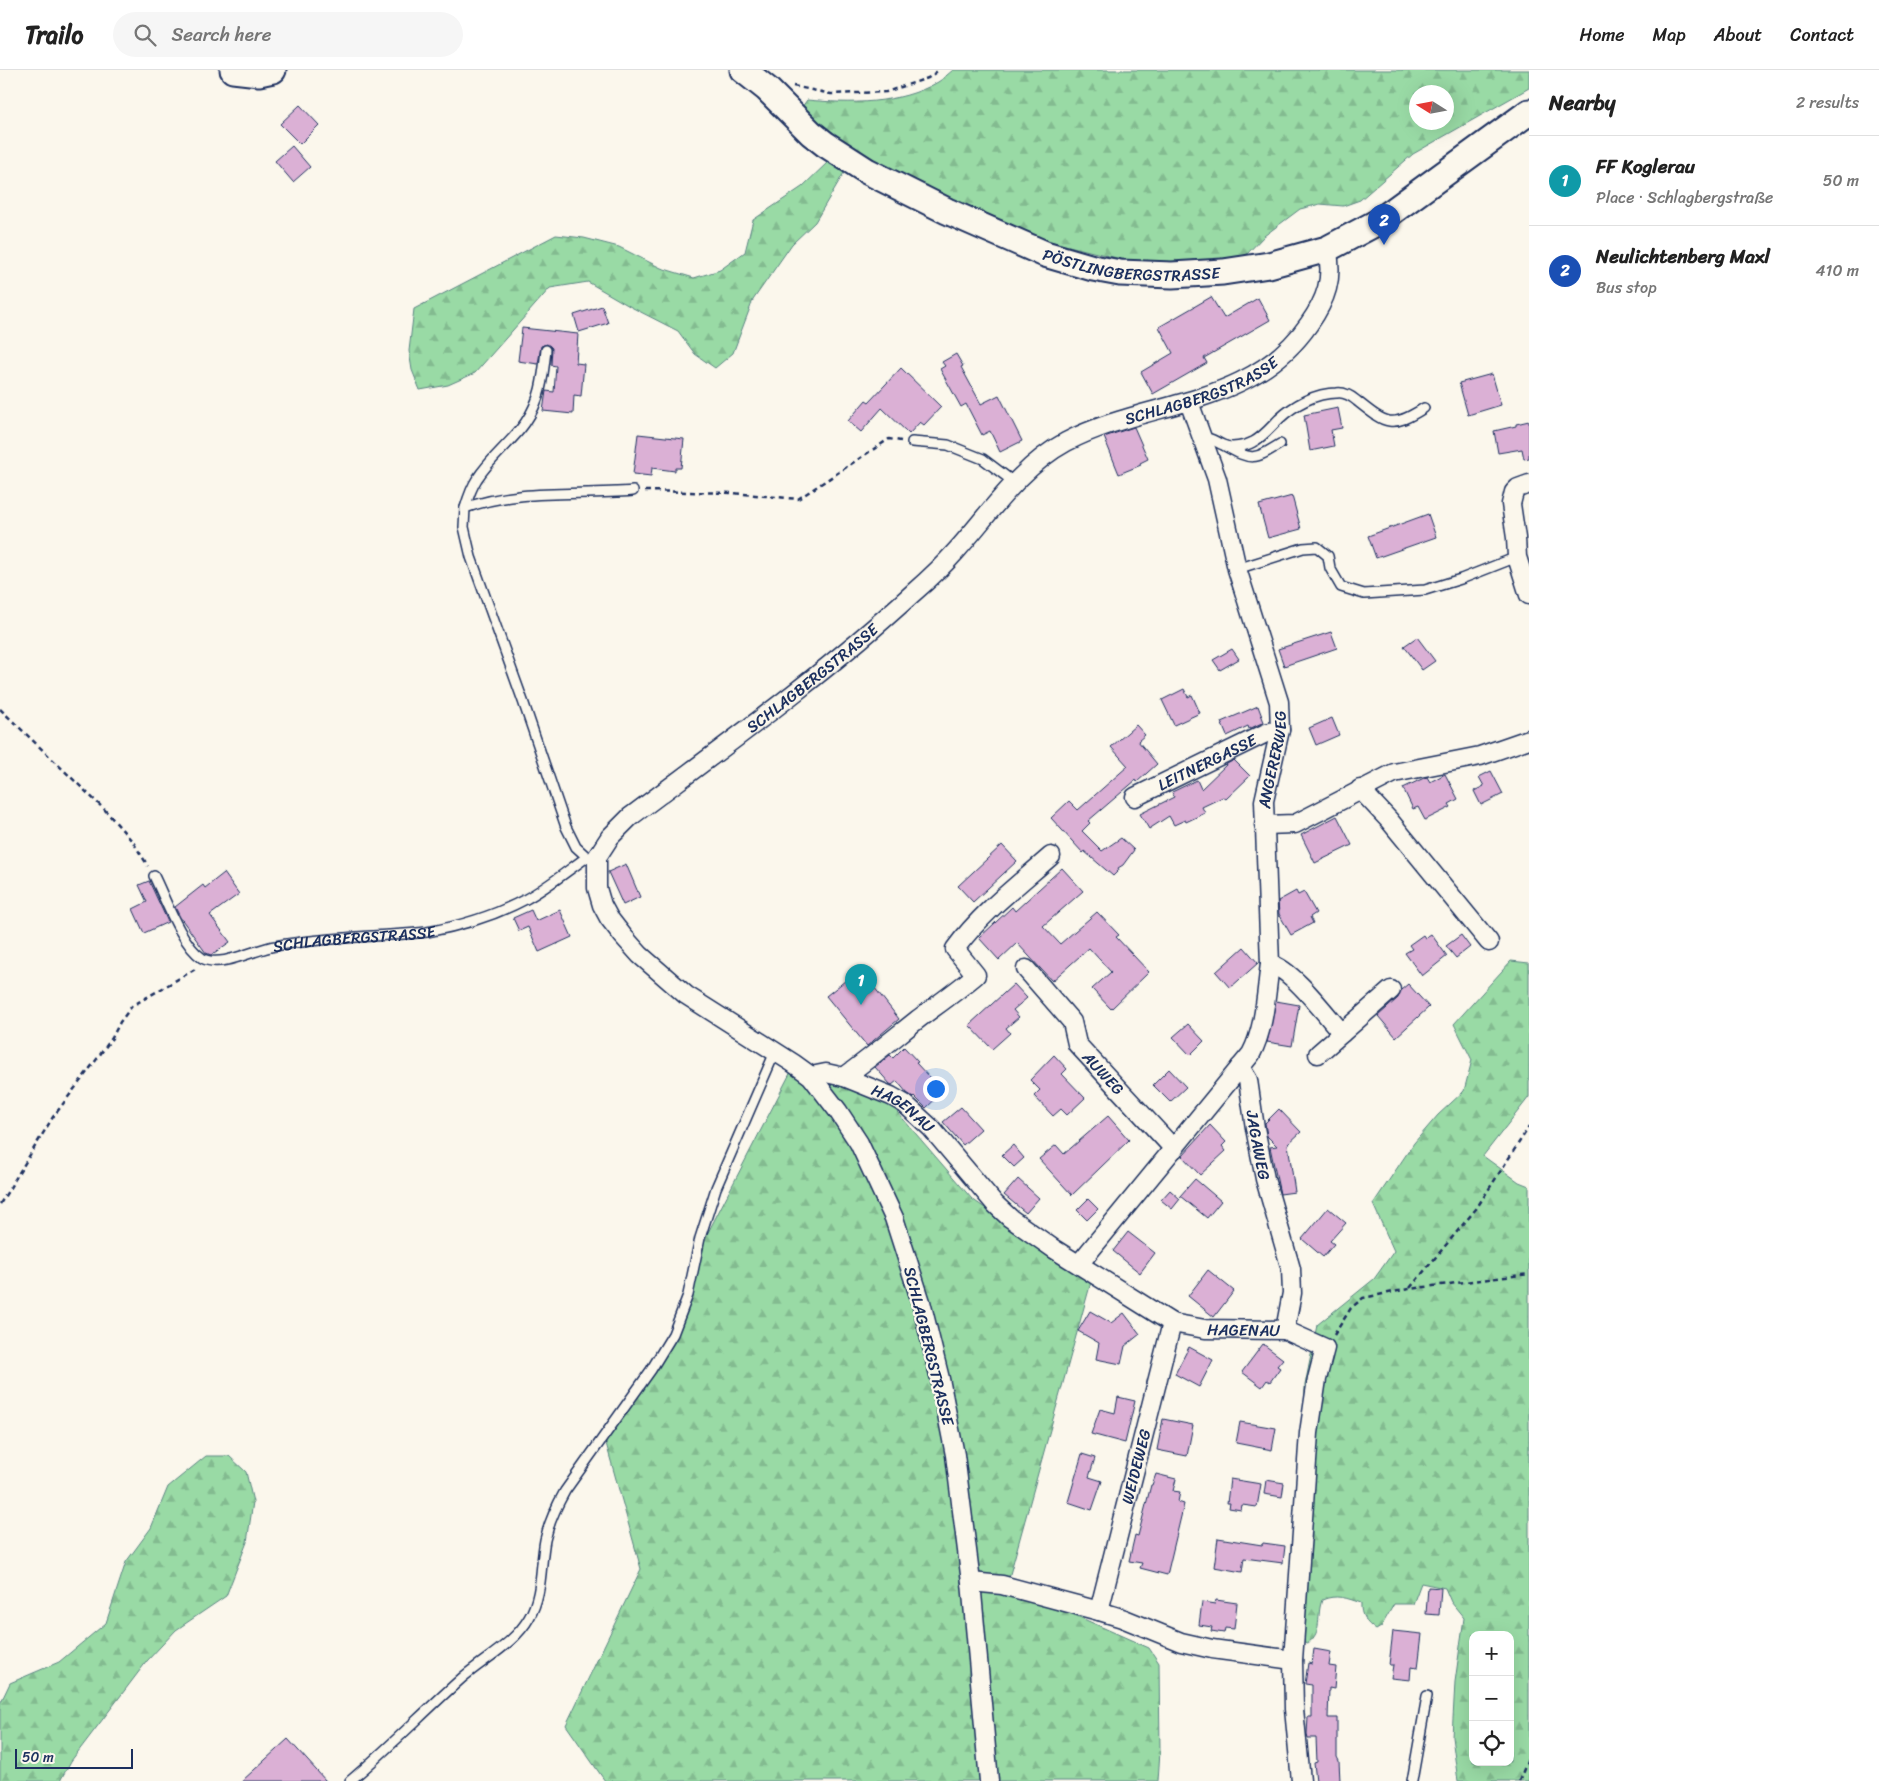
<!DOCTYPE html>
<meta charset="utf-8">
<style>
:root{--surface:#fff;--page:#f6f6f6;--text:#222;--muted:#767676;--line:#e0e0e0;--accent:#1b2f5e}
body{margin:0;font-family:Sriracha,sans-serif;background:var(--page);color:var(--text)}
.controls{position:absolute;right:15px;bottom:15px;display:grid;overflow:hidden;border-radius:10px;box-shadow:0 5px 20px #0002}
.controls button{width:45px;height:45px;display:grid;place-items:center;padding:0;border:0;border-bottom:1px solid var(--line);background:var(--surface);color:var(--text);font:25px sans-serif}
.compass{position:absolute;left:1409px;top:15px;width:45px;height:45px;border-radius:50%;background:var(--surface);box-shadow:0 5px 20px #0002;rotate:281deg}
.scale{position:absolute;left:15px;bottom:12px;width:118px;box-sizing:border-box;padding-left:5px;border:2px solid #1b2f5e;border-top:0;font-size:14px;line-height:18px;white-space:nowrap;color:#1b2f5e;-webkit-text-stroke:4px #fbf7ec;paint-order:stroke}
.you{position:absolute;left:935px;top:1018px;width:18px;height:18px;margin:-12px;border:4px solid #fff;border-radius:50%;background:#1a73e8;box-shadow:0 0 0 8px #1a73e833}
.badge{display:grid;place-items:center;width:32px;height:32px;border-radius:50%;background:var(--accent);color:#fff;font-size:16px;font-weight:700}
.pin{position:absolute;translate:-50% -41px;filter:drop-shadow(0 1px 2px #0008)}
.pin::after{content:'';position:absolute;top:26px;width:18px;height:15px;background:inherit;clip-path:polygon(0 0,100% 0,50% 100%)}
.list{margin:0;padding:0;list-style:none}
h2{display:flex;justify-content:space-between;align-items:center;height:65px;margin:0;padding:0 20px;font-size:21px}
h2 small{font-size:16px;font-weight:400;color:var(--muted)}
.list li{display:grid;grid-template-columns:32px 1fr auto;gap:15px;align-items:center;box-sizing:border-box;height:90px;padding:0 20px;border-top:1px solid var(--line)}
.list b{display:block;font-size:19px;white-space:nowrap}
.list p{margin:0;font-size:16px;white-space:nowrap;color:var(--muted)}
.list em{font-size:16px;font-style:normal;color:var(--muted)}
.icon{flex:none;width:28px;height:28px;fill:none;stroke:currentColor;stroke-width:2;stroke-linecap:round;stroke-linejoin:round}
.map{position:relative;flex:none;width:1529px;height:1711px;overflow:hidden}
header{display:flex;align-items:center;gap:30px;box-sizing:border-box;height:70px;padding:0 25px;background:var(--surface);border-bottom:1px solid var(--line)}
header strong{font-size:24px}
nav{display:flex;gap:28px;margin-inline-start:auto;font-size:18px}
.search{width:350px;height:45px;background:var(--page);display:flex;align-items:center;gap:12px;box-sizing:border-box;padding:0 18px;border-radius:28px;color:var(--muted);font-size:19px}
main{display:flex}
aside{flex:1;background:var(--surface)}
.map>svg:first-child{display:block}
</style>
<header>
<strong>Trailo</strong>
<div class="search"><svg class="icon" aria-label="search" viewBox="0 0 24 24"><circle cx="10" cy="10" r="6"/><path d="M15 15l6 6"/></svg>Search here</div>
<nav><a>Home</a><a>Map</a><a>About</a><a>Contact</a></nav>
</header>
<main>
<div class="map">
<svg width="1529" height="1711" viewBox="0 0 1529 1711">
<defs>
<pattern id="forest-firs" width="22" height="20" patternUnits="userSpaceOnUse" patternTransform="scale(1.25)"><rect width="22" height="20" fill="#99daa5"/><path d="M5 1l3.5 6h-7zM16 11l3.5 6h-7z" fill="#83bb90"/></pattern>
</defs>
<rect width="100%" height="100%" fill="#fbf7ec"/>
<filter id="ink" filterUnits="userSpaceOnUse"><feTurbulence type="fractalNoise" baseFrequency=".02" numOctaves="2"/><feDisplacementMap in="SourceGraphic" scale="10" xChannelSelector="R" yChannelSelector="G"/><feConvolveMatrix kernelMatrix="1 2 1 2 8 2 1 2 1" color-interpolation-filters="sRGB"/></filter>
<g filter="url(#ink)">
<!-- forest -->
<g fill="url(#forest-firs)" stroke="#5a8482" fill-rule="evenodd">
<path d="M953 0H1529V18L1413 84 1360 130 1343 136 1320 134 1300 139 1264 166 1245 186 1193 192H1154L1121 189 1041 169 904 109 845 74 802 37 807 30C849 34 899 35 938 12 943 9 948 4 953 0ZM1416 22H1446V52H1416Z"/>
<path d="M829 91 845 101 815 152 792 174 753 230 733 283 715 298 695 284 678 261 631 237 588 212 550 218 475 303 448 315 420 320 412 300 409 281 414 239 556 165 584 168 619 177 661 198 694 208 720 200 745 182 753 150 802 117Z"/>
<path d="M1511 891 1529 893V1027L1483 1086 1519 1112 1529 1116V1711H1458L1452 1667 1455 1612 1464 1548 1451 1532 1445 1518 1421 1513 1413 1534H1394L1381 1557 1376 1560C1366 1553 1360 1545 1361 1533 1347 1528 1336 1524 1322 1530 1316 1546 1323 1562 1308 1573L1301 1571 1305 1315 1317 1255 1374 1209 1394 1181 1373 1134 1414 1073 1438 1045 1464 1021 1472 990 1454 954ZM1473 1565H1510V1692H1473Z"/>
<path d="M797 990 885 1028 972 1129 1091 1212 1007 1515 1149 1578 1159 1593 1160 1681 1158 1711H605L566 1655 641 1499 604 1366 669 1264 700 1178Z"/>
<path d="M206 1386H229L246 1402 253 1432 247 1472 226 1526 176 1560 147 1591 71 1691 60 1711H0V1634L10 1613 59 1592 106 1553 126 1492 151 1458 168 1417Z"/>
</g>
<!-- building -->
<g fill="#dbb0d5" stroke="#1b2f5e">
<path d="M300 35 319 55 300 74 280 54Z"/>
<path d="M292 76 310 97 293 112 275 91Z"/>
<path d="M1211 227 1224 248 1258 228 1270 250 1204 288 1207 293 1153 324 1141 302 1173 283 1159 257Z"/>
<path d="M602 236 608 253 579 262 574 245Z"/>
<path d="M522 258 578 264 576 293 584 294 581 326 574 325 573 344 543 341 546 321 554 322 556 296 551 295 552 278 547 274 541 276 538 294 518 291Z"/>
<path d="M956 284 963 296 961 297 981 334 999 325 1022 371 1000 382 990 361 982 365 966 334 961 337 940 299 945 296 942 292Z"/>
<path d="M901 298 941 337 924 355 920 352 909 364 882 338 861 362 848 351 866 330 869 332Z"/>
<path d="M1492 304 1501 335 1468 345 1459 313Z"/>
<path d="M1338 338 1342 358 1331 360 1334 376 1310 381 1304 345Z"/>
<path d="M1529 351V388L1524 389 1522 379 1498 383 1494 361 1516 356V354Z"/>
<path d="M1134 357 1148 389 1140 393 1141 395 1119 404 1104 367Z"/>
<path d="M638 364 684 369 681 398H675V401L652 398 651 406 633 404Z"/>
<path d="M1292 426 1301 459 1268 468 1259 435Z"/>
<path d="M1428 444 1436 467 1376 488 1368 466Z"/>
<path d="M1331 562 1337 578 1284 596 1278 579Z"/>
<path d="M1417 567 1435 591 1422 600 1404 576Z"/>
<path d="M1232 579 1239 589 1220 600 1213 590Z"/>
<path d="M1184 619 1188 627 1192 625 1200 643 1174 655 1162 630Z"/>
<path d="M1258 636 1264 652 1249 659 1248 656 1227 666 1221 652Z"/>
<path d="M1332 648 1339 665 1316 675 1309 658Z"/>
<path d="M1136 655 1145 665 1138 671 1157 694 1137 712 1136 710 1088 751 1090 753 1082 761 1102 781 1121 768 1134 780 1123 795 1118 798 1119 800 1113 806 1084 781 1083 783 1051 748 1069 731 1078 740 1128 696 1111 677Z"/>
<path d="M1234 690 1250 706 1226 729 1223 727 1202 737 1205 743 1186 752 1185 750 1174 755 1169 746 1149 759 1140 744 1174 727 1172 722 1197 710 1201 719 1227 694Z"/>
<path d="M1491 701 1503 724 1481 735 1474 721 1484 716 1479 707Z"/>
<path d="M1445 704 1458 729 1449 734 1451 737 1425 750 1418 737 1413 739 1403 718 1424 708 1427 707 1430 712Z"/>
<path d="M1337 746 1352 775 1315 793 1301 765Z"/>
<path d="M1002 775 1017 791 973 832 958 816Z"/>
<path d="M626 794 640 827 623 835 608 802Z"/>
<path d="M1062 798 1083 821 1043 856 1060 874 1097 842 1119 865 1116 867 1149 902 1111 939 1092 919 1111 902 1089 878 1052 911 1017 873 999 890 979 868 1012 837 1015 841Z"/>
<path d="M224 803 239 824 210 845 230 872 211 885 206 883 180 847 175 837 203 815 205 818Z"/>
<path d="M149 811 168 852 144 863 133 839 147 832 139 815Z"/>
<path d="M1296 821 1298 825 1304 822 1316 843 1310 847 1313 853 1291 865 1279 844 1278 831Z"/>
<path d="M531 840 536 851 560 840 572 867 539 882 528 857 519 861 513 848Z"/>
<path d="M1431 864 1447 886 1422 906 1405 883 1412 879 1409 875 1423 865 1425 868Z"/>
<path d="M1461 865 1470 877 1456 888 1446 876Z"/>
<path d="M1244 877 1258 893 1230 918 1216 902Z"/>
<path d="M860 899 899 949 867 976 826 926Z"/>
<path d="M1014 914 1027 928 1013 940 1019 947 1006 958 1010 963 992 979 969 955Z"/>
<path d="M1408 914 1429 937 1396 967 1378 946 1398 928 1401 920Z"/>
<path d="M1276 931 1299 935 1292 976 1267 972Z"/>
<path d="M1188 954 1204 971 1190 985 1173 967Z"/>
<path d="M904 977 918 992 916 993 943 1022 926 1038 914 1026 913 1027 907 1023 897 1011 892 1015 890 1014 875 997 890 985 893 988Z"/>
<path d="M1054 985 1067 999 1062 1004 1085 1028 1067 1045 1061 1039 1053 1046 1034 1026 1040 1020 1030 1010Z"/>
<path d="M1169 999 1186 1017 1170 1032 1153 1015Z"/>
<path d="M961 1037 981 1059 963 1075 943 1052Z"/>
<path d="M1279 1039 1301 1062 1288 1074 1295 1122 1280 1124 1270 1077 1277 1076 1267 1066 1265 1053Z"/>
<path d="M1108 1046 1129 1070 1072 1125 1039 1089 1056 1075 1064 1084Z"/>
<path d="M1210 1055 1226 1072 1222 1076 1226 1081 1200 1105 1182 1086Z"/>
<path d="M1013 1075 1024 1088 1014 1097 1002 1085Z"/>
<path d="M1018 1109 1039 1128 1026 1143 1004 1125Z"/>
<path d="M1195 1109 1221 1131 1207 1148 1180 1126Z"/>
<path d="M1170 1120 1180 1129 1172 1139 1161 1130Z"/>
<path d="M1088 1129 1098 1139 1087 1150 1077 1140Z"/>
<path d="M1328 1138 1346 1153 1330 1171 1334 1174 1323 1187 1302 1169Z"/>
<path d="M1128 1162 1155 1183 1140 1203 1113 1181Z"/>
<path d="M1208 1200 1234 1221 1214 1247 1188 1226Z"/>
<path d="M1090 1241 1111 1253 1124 1243 1140 1264 1125 1276 1121 1294 1096 1289 1099 1273 1078 1261Z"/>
<path d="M1263 1274 1283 1289 1277 1296 1280 1298 1270 1312 1267 1310 1262 1317 1242 1302Z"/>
<path d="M1189 1277 1213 1290 1199 1317 1175 1304Z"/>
<path d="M1118 1327 1135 1331 1125 1373 1091 1364 1100 1339 1115 1343Z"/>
<path d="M1163 1349 1193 1355 1187 1386 1157 1380Z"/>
<path d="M1240 1352 1276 1358 1272 1380 1236 1373Z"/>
<path d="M1082 1384 1095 1388 1089 1407 1102 1411 1092 1440 1068 1432Z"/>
<path d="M1156 1404 1176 1409 1173 1421 1180 1422 1178 1432 1184 1434 1167 1505 1140 1498 1142 1493 1129 1491 1135 1465 1138 1466 1151 1415H1152Z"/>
<path d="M1230 1409 1261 1414 1257 1437 1242 1435 1241 1440 1229 1438 1230 1433H1227Z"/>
<path d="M1266 1410 1284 1413 1282 1427 1264 1424Z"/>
<path d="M1218 1468 1262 1475 1263 1473 1285 1476 1283 1493 1244 1488 1242 1502 1214 1497Z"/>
<path d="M1428 1517 1441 1518 1439 1545 1426 1544Z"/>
<path d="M1216 1530 1237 1533 1234 1559 1225 1558 1224 1563 1211 1561 1212 1557 1199 1555 1202 1532 1215 1534Z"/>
<path d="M1393 1561 1422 1564 1418 1598 1411 1597 1410 1610 1391 1608 1393 1595H1389Z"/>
<path d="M1314 1579 1331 1582 1329 1596 1336 1597 1334 1619 1329 1618 1328 1648H1337V1687L1339 1691 1340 1711H1316L1314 1693 1317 1692 1316 1668H1308L1307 1664 1308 1647H1312V1615L1305 1614 1308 1593 1312 1594Z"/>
<path d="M288 1669 326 1711H242Z"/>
</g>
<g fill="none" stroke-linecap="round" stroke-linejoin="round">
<defs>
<g id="service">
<path d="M1203 369C1212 367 1215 372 1223 375 1231 379 1246 376 1253 372 1263 367 1271 357 1279 349 1294 335 1315 323 1337 323 1344 322 1351 326 1357 331 1386 354 1391 359 1424 338"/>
<path d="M912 372 948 375 983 389 1015 413"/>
<path d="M1225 376C1252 391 1254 390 1280 374"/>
<path d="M465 438C468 428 471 418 477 409 490 388 511 373 525 353 541 330 543 308 546 280"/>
<path d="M1237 499 1303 478 1317 477 1328 486 1330 498 1341 517 1364 524 1425 520 1461 509 1517 487"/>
<path d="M587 787 576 777 566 757 523 631 471 487 464 457 465 438C520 418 576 426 633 421"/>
<path id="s1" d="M154 806C165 828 181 874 202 888 220 899 255 879 275 876 325 867 377 867 427 862 460 856 496 845 526 829 548 817 567 801 587 787H592"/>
<path d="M350 1711C389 1678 424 1642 462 1608 484 1589 515 1573 529 1548 543 1524 540 1496 545 1470 549 1452 556 1437 565 1421L651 1300 673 1264 688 1225 700 1168 716 1118 775 982"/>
<path d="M1412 1711 1427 1626"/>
</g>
<g id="minor">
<path d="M1529 414 1518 418 1514 422 1511 434 1516 468 1517 487 1529 525"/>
<path d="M1360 719 1389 750 1489 872"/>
<path id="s2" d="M1135 727 1266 663 1280 660"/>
<path d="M1264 755 1295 754 1394 703 1480 686 1529 669"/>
<path d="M1270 894C1292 899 1326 945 1342 963L1391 920"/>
<path id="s3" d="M1026 899 1072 952 1077 974 1174 1079"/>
<path d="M1318 984 1342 963"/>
<path id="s4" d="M1240 997 1248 1010 1255 1058 1265 1109 1291 1199 1292 1223 1285 1260"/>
<path id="s5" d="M811 1006 826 1003 844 1007 891 1026 905 1034 931 1058 995 1134 1010 1148 1054 1179 1172 1253 1205 1259 1285 1260 1325 1278 1317 1309 1309 1363 1293 1590 1294 1639 1301 1711"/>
<path d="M844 1007C869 989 893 969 917 950 937 935 957 921 976 905L955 879C981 843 1018 815 1051 786"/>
<path id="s6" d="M1079 1194 1251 984C1265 958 1266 923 1270 894L1264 731 1280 660 1279 632 1237 499 1217 409 1189 332"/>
<path d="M971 1512 1002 1515 1099 1541 1122 1548 1181 1572 1212 1579 1293 1590"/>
<path id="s7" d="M1099 1541 1172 1253"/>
<path id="s8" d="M989 1711 971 1512 955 1385 940 1309 921 1232 894 1148 859 1073 838 1041 811 1006 793 993 686 925 640 885 623 866 609 848 602 835 597 818V787L610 767 630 747C726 675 825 604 913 523 928 510 943 496 957 480 990 443 1020 397 1066 372 1148 329 1250 339 1309 254 1326 230 1334 208 1327 179"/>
</g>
<g id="secondary">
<path d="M233 0 259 3 273 0"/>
<path id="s9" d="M743 0 767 19 811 63 825 74 867 101 947 141 1045 184 1093 198 1120 203 1172 205 1223 202 1269 195 1327 179 1378 152 1529 42"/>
</g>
</defs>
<!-- service casing -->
<use href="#service" stroke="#1b2f5e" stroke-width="12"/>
<!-- minor casing -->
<use href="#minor" stroke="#1b2f5e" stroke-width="21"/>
<!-- secondary casing -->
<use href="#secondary" stroke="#1b2f5e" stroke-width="29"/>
<!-- path -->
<g stroke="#1b2f5e" stroke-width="2.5" stroke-dasharray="5 4" stroke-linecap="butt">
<path d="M793 16 831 24 886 22 928 8 939 0"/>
<path d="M645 421 733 423 798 429 889 369 901 371"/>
<path d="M0 639 104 739 133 772 148 796"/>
<path d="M0 1134 53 1047 94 993 112 968 120 952 132 936 197 898"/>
<path d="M1410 1218 1476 1139 1529 1057"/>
<path d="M1334 1265 1351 1238 1363 1228 1409 1219 1529 1204"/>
<path d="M1519 1711 1529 1687"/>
</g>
<!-- service -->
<use href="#service" stroke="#fbf7ec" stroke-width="9"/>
<!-- minor -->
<use href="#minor" stroke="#fbf7ec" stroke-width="18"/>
<!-- secondary -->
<use href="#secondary" stroke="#fbf7ec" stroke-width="25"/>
</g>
</g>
<g text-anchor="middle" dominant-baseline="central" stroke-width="4.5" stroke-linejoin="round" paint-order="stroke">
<!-- street labels -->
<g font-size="16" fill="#1b2f5e" stroke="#fbf7ec">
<text stroke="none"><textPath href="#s9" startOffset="445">PÖSTLINGBERGSTRASSE</textPath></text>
<text stroke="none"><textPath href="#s8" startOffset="1834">SCHLAGBERGSTRASSE</textPath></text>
<text stroke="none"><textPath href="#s8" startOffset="1341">SCHLAGBERGSTRASSE</textPath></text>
<text stroke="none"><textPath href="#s2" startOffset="80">LEITNERGASSE</textPath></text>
<text stroke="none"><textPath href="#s6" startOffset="569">ANGERERWEG</textPath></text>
<text stroke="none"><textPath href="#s1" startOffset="251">SCHLAGBERGSTRASSE</textPath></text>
<text stroke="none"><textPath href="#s3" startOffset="132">AUWEG</textPath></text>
<text stroke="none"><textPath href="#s5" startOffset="101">HAGENAU</textPath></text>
<text stroke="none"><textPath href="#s4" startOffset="81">JAGAWEG</textPath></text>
<text stroke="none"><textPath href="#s5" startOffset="521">HAGENAU</textPath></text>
<text transform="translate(929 1276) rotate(76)">SCHLAGBERGSTRASSE</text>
<text stroke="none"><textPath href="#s7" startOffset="149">WEIDEWEG</textPath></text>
</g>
</g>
</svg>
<div class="controls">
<button>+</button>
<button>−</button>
<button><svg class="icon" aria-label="locate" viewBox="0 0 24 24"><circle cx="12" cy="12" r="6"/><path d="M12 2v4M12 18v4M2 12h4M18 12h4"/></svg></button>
</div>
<svg class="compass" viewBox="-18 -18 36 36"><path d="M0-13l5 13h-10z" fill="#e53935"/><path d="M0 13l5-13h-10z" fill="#767676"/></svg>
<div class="scale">50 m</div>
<div class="you"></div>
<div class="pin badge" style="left:861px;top:935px;background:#0f9aa8">1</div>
<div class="pin badge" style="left:1384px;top:175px;background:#1a4fb4">2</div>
</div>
<aside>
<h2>Nearby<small>2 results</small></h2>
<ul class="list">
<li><span class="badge" style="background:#0f9aa8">1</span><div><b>FF Koglerau</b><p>Place · Schlagbergstraße</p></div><em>50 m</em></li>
<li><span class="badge" style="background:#1a4fb4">2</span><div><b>Neulichtenberg Maxl</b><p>Bus stop</p></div><em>410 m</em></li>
</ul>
</aside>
</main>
